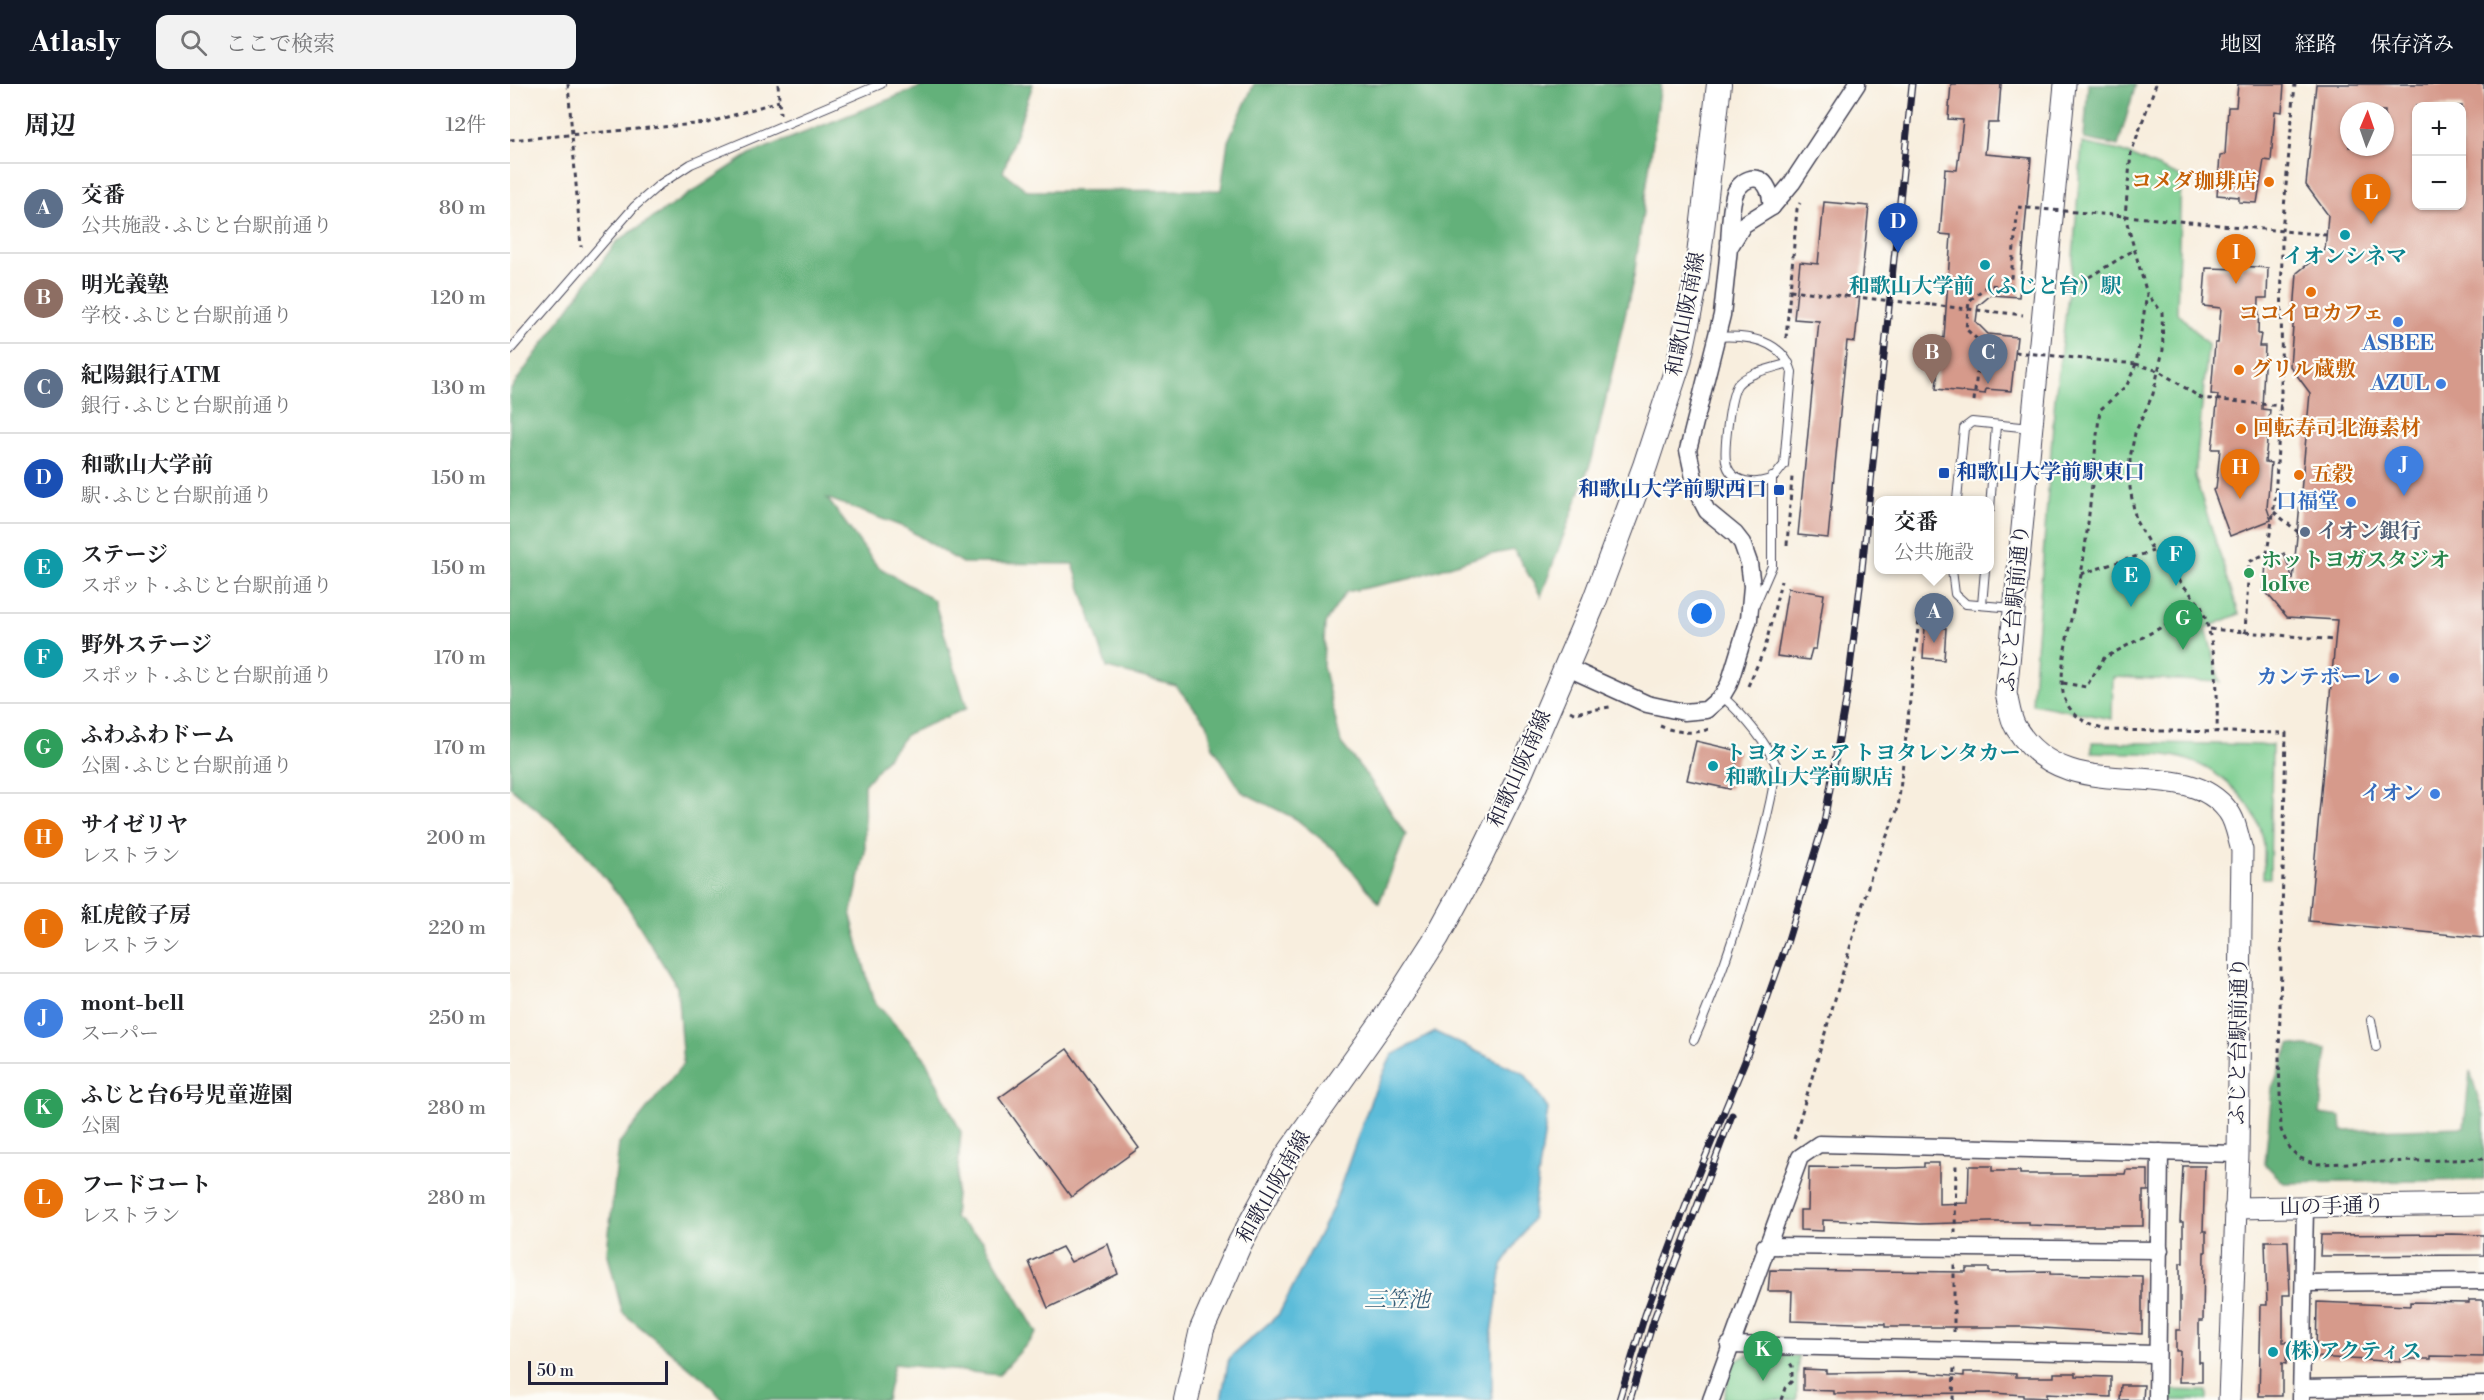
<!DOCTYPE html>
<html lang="ja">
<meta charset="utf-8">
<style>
:root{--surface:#fff;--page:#f2f2f2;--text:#202124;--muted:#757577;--line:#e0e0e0;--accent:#111827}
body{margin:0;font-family:"Libre Bodoni","Noto Serif JP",serif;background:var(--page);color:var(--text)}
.controls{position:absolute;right:18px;top:18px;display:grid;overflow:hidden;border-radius:12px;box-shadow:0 2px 4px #0004}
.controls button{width:54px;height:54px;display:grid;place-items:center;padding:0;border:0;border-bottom:2px solid var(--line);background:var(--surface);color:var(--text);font:30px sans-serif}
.compass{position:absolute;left:1830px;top:18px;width:54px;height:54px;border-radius:50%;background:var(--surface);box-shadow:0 2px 4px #0004;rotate:2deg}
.scale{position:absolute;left:18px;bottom:15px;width:140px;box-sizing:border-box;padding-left:6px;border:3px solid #22223b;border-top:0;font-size:16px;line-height:21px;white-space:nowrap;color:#22223b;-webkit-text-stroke:4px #fdfcf7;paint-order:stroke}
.you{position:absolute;left:1192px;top:530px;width:21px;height:21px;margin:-15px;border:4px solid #fff;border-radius:50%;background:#1a73e8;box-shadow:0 0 0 9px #1a73e833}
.badge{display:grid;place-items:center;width:39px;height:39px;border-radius:50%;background:var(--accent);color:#fff;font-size:20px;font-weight:700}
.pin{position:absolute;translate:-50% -50px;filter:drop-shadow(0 2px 3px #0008)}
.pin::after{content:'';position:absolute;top:32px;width:21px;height:18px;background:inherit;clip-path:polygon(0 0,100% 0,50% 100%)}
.popup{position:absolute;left:1364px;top:412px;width:120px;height:78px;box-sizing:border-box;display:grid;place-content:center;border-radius:12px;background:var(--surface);filter:drop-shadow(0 2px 4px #0005);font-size:20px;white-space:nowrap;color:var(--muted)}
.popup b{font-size:22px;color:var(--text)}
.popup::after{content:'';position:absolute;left:50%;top:100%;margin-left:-12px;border:12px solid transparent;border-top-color:var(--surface)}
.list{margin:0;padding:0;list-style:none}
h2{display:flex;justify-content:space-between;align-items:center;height:78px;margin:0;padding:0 24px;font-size:26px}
h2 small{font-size:20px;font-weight:400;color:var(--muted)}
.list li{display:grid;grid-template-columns:39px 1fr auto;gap:18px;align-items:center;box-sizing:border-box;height:90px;padding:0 24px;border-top:2px solid var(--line)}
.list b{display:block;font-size:22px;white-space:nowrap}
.list p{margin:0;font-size:20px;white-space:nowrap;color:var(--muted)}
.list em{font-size:20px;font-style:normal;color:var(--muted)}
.icon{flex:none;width:33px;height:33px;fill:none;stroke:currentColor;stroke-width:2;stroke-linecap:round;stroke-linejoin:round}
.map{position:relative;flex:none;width:1974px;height:1316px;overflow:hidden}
header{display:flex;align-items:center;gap:36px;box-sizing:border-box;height:84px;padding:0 30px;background:var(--accent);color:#fff}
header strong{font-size:28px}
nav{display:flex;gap:33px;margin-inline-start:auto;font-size:21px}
.search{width:420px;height:54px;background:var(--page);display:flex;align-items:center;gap:15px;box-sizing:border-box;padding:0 21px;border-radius:12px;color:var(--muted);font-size:22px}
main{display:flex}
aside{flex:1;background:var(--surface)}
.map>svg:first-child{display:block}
</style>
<header>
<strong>Atlasly</strong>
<div class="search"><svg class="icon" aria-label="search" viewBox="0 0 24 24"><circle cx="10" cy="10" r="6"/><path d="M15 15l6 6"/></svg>ここで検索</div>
<nav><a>地図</a><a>経路</a><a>保存済み</a></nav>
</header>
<main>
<aside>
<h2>周辺<small>12件</small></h2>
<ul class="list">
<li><span class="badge" style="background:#5c6f8a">A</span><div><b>交番</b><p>公共施設 · ふじと台駅前通り</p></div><em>80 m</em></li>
<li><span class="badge" style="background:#8d6e63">B</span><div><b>明光義塾</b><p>学校 · ふじと台駅前通り</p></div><em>120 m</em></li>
<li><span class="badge" style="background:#5c6f8a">C</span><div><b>紀陽銀行ATM</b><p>銀行 · ふじと台駅前通り</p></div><em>130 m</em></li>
<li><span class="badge" style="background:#1a4fb4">D</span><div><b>和歌山大学前</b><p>駅 · ふじと台駅前通り</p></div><em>150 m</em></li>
<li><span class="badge" style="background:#0f9aa8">E</span><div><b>ステージ</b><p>スポット · ふじと台駅前通り</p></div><em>150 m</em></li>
<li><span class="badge" style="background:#0f9aa8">F</span><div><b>野外ステージ</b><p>スポット · ふじと台駅前通り</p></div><em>170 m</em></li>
<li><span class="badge" style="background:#2e9e5b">G</span><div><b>ふわふわドーム</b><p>公園 · ふじと台駅前通り</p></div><em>170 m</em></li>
<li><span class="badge" style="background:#e8710a">H</span><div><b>サイゼリヤ</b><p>レストラン</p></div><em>200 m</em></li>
<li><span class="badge" style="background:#e8710a">I</span><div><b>紅虎餃子房</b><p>レストラン</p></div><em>220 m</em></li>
<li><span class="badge" style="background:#3f7fe0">J</span><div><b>mont-bell</b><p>スーパー</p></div><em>250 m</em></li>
<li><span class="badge" style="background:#2e9e5b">K</span><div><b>ふじと台6号児童遊園</b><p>公園</p></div><em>280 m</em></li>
<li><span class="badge" style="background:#e8710a">L</span><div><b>フードコート</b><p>レストラン</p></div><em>280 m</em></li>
</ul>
</aside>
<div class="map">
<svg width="1974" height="1316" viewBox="0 0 1974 1316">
<rect width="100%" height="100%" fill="#fdfcf7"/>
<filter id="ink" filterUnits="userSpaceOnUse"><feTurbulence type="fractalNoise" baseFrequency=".0167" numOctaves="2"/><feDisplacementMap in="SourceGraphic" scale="12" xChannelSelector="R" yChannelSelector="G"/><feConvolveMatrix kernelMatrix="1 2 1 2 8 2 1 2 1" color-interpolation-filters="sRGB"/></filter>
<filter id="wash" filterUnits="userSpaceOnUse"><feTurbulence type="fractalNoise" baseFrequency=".008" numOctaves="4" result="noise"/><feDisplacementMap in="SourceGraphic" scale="24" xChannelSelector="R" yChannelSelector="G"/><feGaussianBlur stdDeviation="1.35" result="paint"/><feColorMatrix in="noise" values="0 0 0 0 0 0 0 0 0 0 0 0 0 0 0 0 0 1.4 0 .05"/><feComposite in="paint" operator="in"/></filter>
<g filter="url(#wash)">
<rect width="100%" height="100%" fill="#f8eede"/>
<!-- green -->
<g fill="#7bce90" stroke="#4e7866" stroke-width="1.5">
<path d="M1572 59 1610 67 1671 93 1667 228 1698 261 1685 393 1729 530 1696 544 1710 598 1603 593 1602 635 1522 620 1545 313 1563 173Z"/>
<path d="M1582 658 1762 661 1760 794H1753C1753 783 1755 772 1754 761 1748 715 1701 676 1655 671 1631 668 1606 669 1582 668Z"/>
<path d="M1236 1271 1288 1272 1287 1316 1213 1315 1223 1279Z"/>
<path d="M1655 1306 1697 1307V1316H1655Z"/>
</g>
<!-- forest -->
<g fill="#64b17a" stroke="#436a5a" stroke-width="1.5">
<path d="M418 0H523L493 88 518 107 711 106 718 57 744 0H1151L1124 192 1082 375 1031 512 1004 466 968 473 899 495 836 508 815 539 813 582 831 659 859 694 896 751 869 819 826 767 786 735 732 708 703 663 697 639 666 602 597 584 563 480 452 479 396 444 317 414 367 482 424 516 457 624 397 650 354 701 355 768 341 832 363 916 414 973 451 1048 444 1134 473 1156 527 1249 489 1291 384 1280 376 1316H213L196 1297 112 1228 97 1167 109 1060 173 980 167 903 118 823 65 757 0 703V306L106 158 240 70Z"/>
<path d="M1578 0H1626L1608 62 1574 55Z"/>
<path d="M1780 960 1817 965 1810 1030 1831 1033 1832 1047 1954 1043 1960 987 1974 1032V1096L1774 1099 1755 1080 1762 1004Z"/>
</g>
<!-- water -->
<path fill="#5bbcd9" stroke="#3e6f8a" stroke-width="1.5" d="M925 948 1015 990 1038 1025 1022 1136 992 1181 982 1249V1316H711L719 1274 769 1230 823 1123 862 1013 882 971Z"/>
<g id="blocks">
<!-- building -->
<g fill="#d69a8b" fill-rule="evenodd">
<path d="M1441 0H1491L1488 39H1478L1475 70 1521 74 1509 213 1481 211 1468 222 1466 238 1478 250 1507 253 1501 307 1476 305 1475 310 1426 305 1429 273 1425 272 1426 253 1434 254 1441 151 1430 150 1435 85 1447 86 1453 36 1438 35Z"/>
<path d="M1728 0H1774L1772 28 1765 27 1761 77 1754 76 1747 119 1729 118V113L1707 111 1710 72 1715 71 1718 23H1726Z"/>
<path d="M1806 0H1974V854L1799 837 1827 536 1777 533 1754 506 1756 479 1774 469 1783 496 1800 309 1780 282 1787 189 1815 166 1818 131 1796 101ZM1906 22H1952V122H1906ZM1839 27H1875V63H1839Z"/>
<path d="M1314 118 1359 122 1345 258 1337 257 1318 454 1288 451 1309 237 1284 235 1290 178 1308 180Z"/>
<path d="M1732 182 1758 184 1757 214H1749L1748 250H1751L1749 262H1755L1752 325 1760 326 1755 378 1761 379 1757 424 1761 436 1720 452 1703 406 1706 405 1710 365H1702L1708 311 1701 310 1705 259H1708L1711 224 1693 222 1696 184 1731 185Z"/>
<path d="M1278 504 1314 510 1306 565H1302L1299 576 1267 572Z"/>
<path d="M1415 543 1436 544 1434 576 1413 574Z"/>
<path d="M1186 657 1229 667 1220 705 1177 696Z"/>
<path d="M557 965 629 1064 561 1113 489 1014Z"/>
<path d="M1414 1079H1429V1120L1458 1119 1459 1082H1482V1087H1510V1090H1615L1616 1086H1638V1107H1633V1142H1549L1519 1141V1138H1480L1410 1140 1313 1136V1147L1290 1146V1126H1298L1299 1083 1387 1084 1414 1083Z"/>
<path d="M1673 1082H1695L1693 1147H1696V1168H1694L1693 1237H1689V1278H1692V1298H1669L1670 1267H1666V1246H1670V1179H1673V1138H1670Z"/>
<path d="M1942 1150 1974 1151V1171L1810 1172 1811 1151Z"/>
<path d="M1755 1157H1778L1780 1211H1773V1258H1777L1776 1280 1772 1279V1312H1749L1751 1221H1757Z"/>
<path d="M598 1160 608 1190 538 1224 519 1178 552 1163 561 1178Z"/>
<path d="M1456 1184H1479V1188L1540 1187V1190L1632 1192V1250L1514 1243H1375V1240L1281 1237 1282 1207H1258L1260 1186 1456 1188Z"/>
<path d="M1959 1216H1974V1273L1921 1272V1275H1890V1278L1806 1273 1807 1218 1900 1222V1218L1959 1219Z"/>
<path d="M1293 1285 1316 1286V1289L1404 1288 1454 1292V1288H1477L1506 1290V1293H1544V1289H1566V1292L1601 1293V1313L1536 1310V1314L1513 1313V1311L1483 1309 1324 1310V1307L1293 1306Z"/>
<path d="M1611 1301H1634L1633 1316H1610Z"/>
</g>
</g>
</g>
<g filter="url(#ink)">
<use href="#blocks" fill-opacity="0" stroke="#424153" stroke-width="1.5"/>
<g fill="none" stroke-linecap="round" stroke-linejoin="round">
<defs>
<g id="service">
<path d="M1206 253C1236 251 1272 255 1282 288L1274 381C1271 384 1268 389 1265 392 1249 403 1219 400 1216 377 1214 364 1220 310 1228 300 1239 288 1264 284 1279 279"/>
<path d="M0 266 124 123 149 101 181 80 371 0"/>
<path d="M1447 416 1454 344 1462 338 1521 344"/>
<path d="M1480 425 1486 341"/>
<path d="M1442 486 1445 510 1456 520 1504 524"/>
<path d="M1245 521 1262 482V393"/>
<path d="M1472 521 1475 486"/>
<path d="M1861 936 1866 963"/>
<path d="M1184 956C1222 868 1250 778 1267 683 1255 656 1234 632 1212 612"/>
</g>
<g id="minor">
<path d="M1219 160C1220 145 1220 127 1224 112 1228 97 1249 85 1258 105 1261 110 1261 117 1262 123"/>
<path d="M1056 583 1137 620 1174 628 1196 626 1212 612 1219 600 1239 535 1242 502 1239 479 1232 459 1225 450 1197 427 1187 408 1178 366 1212 231 1219 164 1233 141 1262 123 1282 99 1347 0"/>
<path d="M1255 1162 1650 1166"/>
<path d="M1795 1199 1974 1197"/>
<path d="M1219 1261 1647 1270"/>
<path d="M1792 1304 1974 1301"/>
<path d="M1201 1316 1290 1073 1309 1060 1728 1070"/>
<path d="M1647 1316 1650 1068"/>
<path d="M1791 1316 1795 1124"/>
</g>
<g id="tertiary">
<path d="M1555 0 1496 610C1499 621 1500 635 1506 644 1559 729 1672 665 1718 727 1726 737 1728 754 1732 766L1728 1070 1719 1316"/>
<path d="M1725 1124 1974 1120"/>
</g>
<path id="secondary" d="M676 1316 692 1245 730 1159 777 1072 875 934 927 853 969 776 1005 702 1084 518 1135 382 1169 278 1186 197 1209 0"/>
</defs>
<!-- service casing -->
<use href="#service" stroke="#424153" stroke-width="10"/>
<!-- minor casing -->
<use href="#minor" stroke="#424153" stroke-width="19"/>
<!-- tertiary casing -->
<use href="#tertiary" stroke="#424153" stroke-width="23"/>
<!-- secondary casing -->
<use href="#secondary" stroke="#424153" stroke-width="26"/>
<!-- path -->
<g stroke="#424153" stroke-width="3" stroke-dasharray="4.5 4.5" stroke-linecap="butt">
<path d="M58 0 71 163"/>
<path d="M268 0 270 30"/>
<path d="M1646 0 1621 69 1615 132 1637 210 1626 280 1649 287 1691 314 1771 322"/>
<path d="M0 56 198 39 269 17"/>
<path d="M1615 132 1816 151"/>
<path d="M1280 206 1335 212"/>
<path d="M1556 207 1624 166"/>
<path d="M1422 221 1513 231"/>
<path d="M1276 254 1287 125 1290 119"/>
<path d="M1626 280 1617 301 1590 326C1583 380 1580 436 1571 491 1566 519 1543 593 1556 618 1564 634 1579 641 1596 646L1776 649 1769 972 1771 1046 1779 1064 1790 1074 1806 1080 1974 1075"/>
<path d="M1464 317 1470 258 1456 245 1459 217 1478 201 1500 203 1508 123 1517 124"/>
<path d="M1764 428 1788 448"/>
<path d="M1277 461 1282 393"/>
<path d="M1571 490 1643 467"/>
<path d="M1691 522C1707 564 1708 603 1707 648"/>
<path d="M1700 545 1825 556"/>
<path d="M1735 549 1739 478 1757 469 1765 417 1771 310 1772 147 1785 0"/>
<path d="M1553 599 1576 603 1594 574 1691 522 1642 465 1626 437 1620 404V374L1625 349 1643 310 1653 266 1652 228 1637 210"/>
<path d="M1238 602 1255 564 1271 497"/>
<path d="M1060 627 1064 629 1100 623"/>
<path d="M1150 642C1164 648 1185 651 1199 645"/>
<path d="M1284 1055 1361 792 1388 724 1409 535"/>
<path d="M1445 1149 1446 1080"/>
<path d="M1444 1248V1179"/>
<path d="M1271 1316 1275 1304 1282 1297V1282L1280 1279"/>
<path d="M1443 1316 1444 1281"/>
</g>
<!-- service -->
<use href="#service" stroke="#fff" stroke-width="8"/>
<!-- minor -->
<use href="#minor" stroke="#fff" stroke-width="16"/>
<!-- tertiary -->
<use href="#tertiary" stroke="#fff" stroke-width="21"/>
<!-- secondary -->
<use href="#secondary" stroke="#fff" stroke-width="24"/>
<defs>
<g id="rail">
<path d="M1109 1316 1135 1231 1180 1110 1235 977 1277 859 1314 738 1336 616 1351 495 1402 0"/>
<path d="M1120 1316 1145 1232 1222 1031"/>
</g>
</defs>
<!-- rail casing -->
<use href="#rail" stroke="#22223b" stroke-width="7"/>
<!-- rail -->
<use href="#rail" stroke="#fdfcf7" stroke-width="4.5" stroke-dasharray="14" stroke-linecap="butt"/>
<!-- path-bridge -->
<g stroke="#424153" stroke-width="3" stroke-dasharray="4.5 4.5" stroke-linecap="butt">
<path d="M1517 124 1615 132"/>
<path d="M1335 212 1422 221"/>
<path d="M1505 268 1626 280"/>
</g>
</g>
</g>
<!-- markers -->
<g fill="#e8710a" stroke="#fdfcf7" stroke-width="2">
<circle cx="1759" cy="98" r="6"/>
<circle cx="1801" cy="208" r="6"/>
<circle cx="1729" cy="286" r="6"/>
<circle cx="1731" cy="345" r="6"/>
<circle cx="1789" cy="391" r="6"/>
</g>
<g fill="#0f9aa8" stroke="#fdfcf7" stroke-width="2">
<circle cx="1835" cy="151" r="6"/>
<circle cx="1475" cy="181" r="6"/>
<circle cx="1203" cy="682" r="6"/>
<circle cx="1763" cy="1268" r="6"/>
</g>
<g fill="#3f7fe0" stroke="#fdfcf7" stroke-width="2">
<circle cx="1888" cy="238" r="6"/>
<circle cx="1931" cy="300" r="6"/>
<circle cx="1841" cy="418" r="6"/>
<circle cx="1884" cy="594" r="6"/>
<circle cx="1925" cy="710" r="6"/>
</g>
<g fill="#1a4fb4" stroke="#fdfcf7" stroke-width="2">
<rect x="1428" y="383" width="12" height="12" rx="3"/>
<rect x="1263" y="400" width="12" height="12" rx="3"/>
</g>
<circle fill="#5c6f8a" stroke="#fdfcf7" stroke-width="2" cx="1795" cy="448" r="6"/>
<circle fill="#2e9e5b" stroke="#fdfcf7" stroke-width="2" cx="1739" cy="489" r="6"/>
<g text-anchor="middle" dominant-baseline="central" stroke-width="4.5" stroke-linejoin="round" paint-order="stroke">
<!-- food labels -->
<g font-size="21" font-weight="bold" fill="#c56008" stroke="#fdfcf7" text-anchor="start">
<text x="1747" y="98" text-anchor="end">コメダ珈琲店</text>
<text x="1801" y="230" text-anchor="middle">ココイロカフェ</text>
<text x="1741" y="286">グリル蔵敷</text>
<text x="1743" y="345">回転寿司北海素材</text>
<text x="1801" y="391">五穀</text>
</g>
<!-- culture labels -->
<g font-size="21" font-weight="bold" fill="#0d838f" stroke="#fdfcf7">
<text x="1835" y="173">イオンシネマ</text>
<text x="1475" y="203">和歌山大学前（ふじと台）駅</text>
<text x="1215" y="670" text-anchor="start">トヨタシェア トヨタレンタカー<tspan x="1215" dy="24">和歌山大学前駅店</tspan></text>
<text x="1775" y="1268" text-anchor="start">(株)アクティス</text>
</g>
<!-- street labels -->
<g font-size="21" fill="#22223b" stroke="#fdfcf7">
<text transform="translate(1176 230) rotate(-79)">和歌山阪南線</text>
<text transform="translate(1505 524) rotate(-85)">ふじと台駅前通り</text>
<text transform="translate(1010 685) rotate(-66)">和歌山阪南線</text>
<text transform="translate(1729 957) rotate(-89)">ふじと台駅前通り</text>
<text transform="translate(764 1103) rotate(-60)">和歌山阪南線</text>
<text transform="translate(1822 1123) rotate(-1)">山の手通り</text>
</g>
<!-- shop labels -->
<g font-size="21" font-weight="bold" fill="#366cbe" stroke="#fdfcf7" text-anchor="end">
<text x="1888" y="260" text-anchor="middle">ASBEE</text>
<text x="1919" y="300">AZUL</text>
<text x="1829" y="418">口福堂</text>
<text x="1872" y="594">カンテボーレ</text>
<text x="1913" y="710">イオン</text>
</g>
<!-- transit labels -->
<g font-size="21" font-weight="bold" fill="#164399" stroke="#fdfcf7" text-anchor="start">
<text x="1446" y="389">和歌山大学前駅東口</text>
<text x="1257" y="406" text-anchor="end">和歌山大学前駅西口</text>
</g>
<!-- service labels -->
<g font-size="21" font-weight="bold" fill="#4e5e75" stroke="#fdfcf7" text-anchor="start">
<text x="1807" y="448">イオン銀行</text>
</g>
<!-- leisure labels -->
<g font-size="21" font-weight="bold" fill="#27864d" stroke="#fdfcf7" text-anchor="start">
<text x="1751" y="477">ホットヨガスタジオ<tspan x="1751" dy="24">loIve</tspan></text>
</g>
<!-- water labels -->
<g font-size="22" font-style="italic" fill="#39607a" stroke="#fdfcf7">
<text x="887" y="1216">三笠池</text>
</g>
</g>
</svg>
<div class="controls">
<button>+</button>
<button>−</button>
</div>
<svg class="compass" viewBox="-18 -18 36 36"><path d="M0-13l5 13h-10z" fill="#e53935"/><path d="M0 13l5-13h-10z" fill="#757577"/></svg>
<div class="scale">50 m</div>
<div class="you"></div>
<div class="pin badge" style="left:1424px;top:559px;background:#5c6f8a">A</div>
<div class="popup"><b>交番</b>公共施設</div>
<div class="pin badge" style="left:1422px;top:300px;background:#8d6e63">B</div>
<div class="pin badge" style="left:1478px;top:300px;background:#5c6f8a">C</div>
<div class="pin badge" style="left:1388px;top:169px;background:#1a4fb4">D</div>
<div class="pin badge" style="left:1621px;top:523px;background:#0f9aa8">E</div>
<div class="pin badge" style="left:1666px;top:502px;background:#0f9aa8">F</div>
<div class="pin badge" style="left:1673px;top:566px;background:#2e9e5b">G</div>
<div class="pin badge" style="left:1730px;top:415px;background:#e8710a">H</div>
<div class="pin badge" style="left:1726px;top:200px;background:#e8710a">I</div>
<div class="pin badge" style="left:1894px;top:412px;background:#3f7fe0">J</div>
<div class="pin badge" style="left:1253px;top:1297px;background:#2e9e5b">K</div>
<div class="pin badge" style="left:1861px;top:140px;background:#e8710a">L</div>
</div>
</main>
